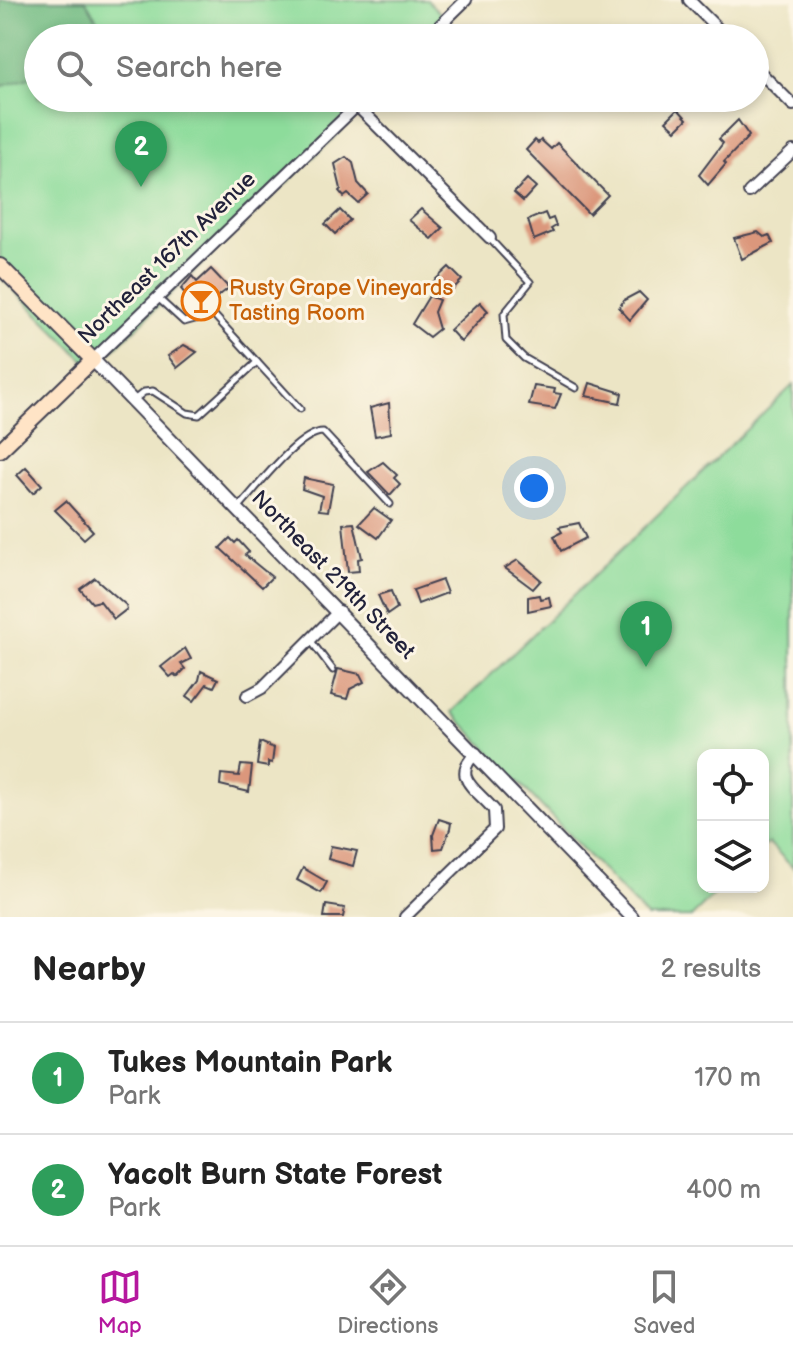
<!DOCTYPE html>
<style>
:root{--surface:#fff;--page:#f2f2f2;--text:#222;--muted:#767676;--line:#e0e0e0;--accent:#b5179e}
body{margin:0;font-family:"Balsamiq Sans",sans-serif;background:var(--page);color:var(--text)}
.controls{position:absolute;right:24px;bottom:24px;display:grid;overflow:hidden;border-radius:16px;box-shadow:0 4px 12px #0003}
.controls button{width:72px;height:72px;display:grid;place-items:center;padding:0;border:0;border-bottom:2px solid var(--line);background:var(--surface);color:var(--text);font:40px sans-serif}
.you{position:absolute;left:534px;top:488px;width:28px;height:28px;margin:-20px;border:6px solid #fff;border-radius:50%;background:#1a73e8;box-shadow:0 0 0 12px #1a73e833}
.badge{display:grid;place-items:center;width:52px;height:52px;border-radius:50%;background:var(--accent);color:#fff;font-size:26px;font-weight:700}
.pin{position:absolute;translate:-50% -66px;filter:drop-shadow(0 2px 4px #0008)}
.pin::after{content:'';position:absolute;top:42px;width:28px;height:24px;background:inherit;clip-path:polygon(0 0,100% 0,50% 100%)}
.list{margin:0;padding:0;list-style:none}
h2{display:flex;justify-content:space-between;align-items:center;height:104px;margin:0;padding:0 32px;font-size:34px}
h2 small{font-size:26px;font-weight:400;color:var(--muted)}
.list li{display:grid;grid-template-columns:52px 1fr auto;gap:24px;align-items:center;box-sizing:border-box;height:112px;padding:0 32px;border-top:2px solid var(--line)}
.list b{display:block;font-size:30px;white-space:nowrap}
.list p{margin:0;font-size:26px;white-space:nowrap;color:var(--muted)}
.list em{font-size:26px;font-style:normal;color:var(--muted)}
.icon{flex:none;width:44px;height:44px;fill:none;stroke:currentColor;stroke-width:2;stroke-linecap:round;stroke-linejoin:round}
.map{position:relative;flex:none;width:793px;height:917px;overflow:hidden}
.search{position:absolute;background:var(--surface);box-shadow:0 4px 12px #0003;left:24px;right:24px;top:24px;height:88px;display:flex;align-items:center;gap:20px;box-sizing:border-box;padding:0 28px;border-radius:44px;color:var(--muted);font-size:30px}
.sheet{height:328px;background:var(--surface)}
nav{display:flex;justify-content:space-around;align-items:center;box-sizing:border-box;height:112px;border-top:2px solid var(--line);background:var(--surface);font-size:22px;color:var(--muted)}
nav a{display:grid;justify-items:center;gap:4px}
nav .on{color:var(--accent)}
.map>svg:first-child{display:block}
</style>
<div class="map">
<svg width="793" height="917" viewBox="0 0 793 917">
<rect width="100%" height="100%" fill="#fcf5e5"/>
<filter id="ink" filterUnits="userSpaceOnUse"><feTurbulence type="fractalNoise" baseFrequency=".0125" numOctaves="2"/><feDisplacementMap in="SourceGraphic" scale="16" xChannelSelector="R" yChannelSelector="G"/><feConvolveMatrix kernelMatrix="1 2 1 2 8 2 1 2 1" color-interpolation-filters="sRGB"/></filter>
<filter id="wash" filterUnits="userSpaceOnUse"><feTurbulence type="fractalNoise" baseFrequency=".006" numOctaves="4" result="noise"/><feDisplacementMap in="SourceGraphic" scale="32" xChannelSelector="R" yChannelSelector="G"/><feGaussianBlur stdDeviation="1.8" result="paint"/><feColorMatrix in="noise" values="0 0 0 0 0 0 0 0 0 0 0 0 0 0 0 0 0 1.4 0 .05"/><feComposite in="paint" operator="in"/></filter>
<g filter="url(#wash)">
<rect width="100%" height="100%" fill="#ece5c5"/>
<!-- green -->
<g fill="#8ddc9b" stroke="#587f6b" stroke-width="2">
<path d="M0 0H427L451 24 437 38H38V98H375L93 369 0 276Z"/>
<path d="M793 385V868L769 843 763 847V755H703V887H722L691 917H647L452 712Z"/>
</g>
<!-- forest -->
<path fill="#72bc83" stroke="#4a6f5f" stroke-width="2" d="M0 0H85L108 38H38V75L0 87Z"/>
<g id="blocks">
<!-- building -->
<g fill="#db977b">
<path d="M678 109 687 119 676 130 666 121Z"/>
<path d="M738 120 749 136 724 162 726 164 708 185 699 175 723 143 719 139Z"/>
<path d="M535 140 538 143 541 140 551 149 557 143 608 195 589 214 526 150Z"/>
<path d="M346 157 353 163 358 183 368 194 358 203 348 194 344 197 339 191 341 189 335 164Z"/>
<path d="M527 179 536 187 523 201 514 193Z"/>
<path d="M421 209 443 228 432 239 409 220Z"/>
<path d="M340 210 350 220 335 234 325 224Z"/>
<path d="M545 213 548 220 553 218 556 226 551 229 553 232 534 240 528 220Z"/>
<path d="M758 232 764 237 769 235 773 243 742 259 734 238Z"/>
<path d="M449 267 462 280 447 295 434 281Z"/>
<path d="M211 269 229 288 204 307 190 292 186 295 181 289 192 276 197 282Z"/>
<path d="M639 292 647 300 630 320 619 308 624 300Z"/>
<path d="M429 296 439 300 434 312 439 329 429 337 412 324Z"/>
<path d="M480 302 488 311 461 342 450 330Z"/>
<path d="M184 345 197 352 177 368 168 356Z"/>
<path d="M590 383 622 393 620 403 586 396Z"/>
<path d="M534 386 555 389 554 393 561 394 555 409 529 405Z"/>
<path d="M389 403 391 433 375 436 370 408Z"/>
<path d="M383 462 397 475 394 478 400 484 390 495 368 472Z"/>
<path d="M26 467 42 485 33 493 17 475Z"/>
<path d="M304 478 333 484 328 511 319 510 322 496 302 489Z"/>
<path d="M66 501 93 531 84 539 55 510Z"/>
<path d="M374 508 391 520 378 538 359 524Z"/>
<path d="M354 523 362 558 358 559 359 571 348 572 343 524Z"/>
<path d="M579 523 586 538 561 551 554 536 562 532 559 527Z"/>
<path d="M230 538 235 543 238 540 249 552 245 555 272 577 262 587 220 548Z"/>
<path d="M518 560 541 580 533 589 505 568Z"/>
<path d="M95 578 126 605 127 609 114 619 100 601 92 603 80 589Z"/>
<path d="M442 580 447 593 418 604 413 590Z"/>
<path d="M391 591 397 608 387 615 378 595Z"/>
<path d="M539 595 540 599 549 597 551 606 528 611V597Z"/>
<path d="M185 648 191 659 181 664 185 669 177 677 174 674 170 677 161 667Z"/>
<path d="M338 669 360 674 364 682 350 689 347 699 331 695Z"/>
<path d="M201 671 218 679 214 687 207 684 194 701 187 696 199 680Z"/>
<path d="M260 742 274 748 272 763 268 762V767L257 765Z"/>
<path d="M241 765 252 766 249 792 220 785 221 774 239 776Z"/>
<path d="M439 819 451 823 450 829 443 848 434 849 433 835Z"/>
<path d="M331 846 357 851 353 866 328 859Z"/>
<path d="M303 868 327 882 321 893 297 880Z"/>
<path d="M326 905 345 908 343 917H324Z"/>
</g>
</g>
</g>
<g filter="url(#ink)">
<use href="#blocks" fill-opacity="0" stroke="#403f50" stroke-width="2"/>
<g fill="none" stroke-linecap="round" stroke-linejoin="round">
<defs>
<g id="service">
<path d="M490 239 530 282 504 314 506 340 524 358 576 388"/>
<path d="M159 299 184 322 213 314 300 409"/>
<path d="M134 400 144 392 153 391 187 413 199 415 257 362"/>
<path d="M238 508C256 489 298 432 323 432L390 504"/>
<path d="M311 641 333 670"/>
</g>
<g id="minor">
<path d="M689 0 727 38"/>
<path d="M427 38 466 0"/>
<path d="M755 67 793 105"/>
<path d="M357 106 490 238"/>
<path d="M749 192 793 151"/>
<path d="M93 360 365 98"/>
<path d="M247 696 262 688 339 611"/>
<path d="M405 917 495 829 494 810C477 789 450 778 476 753"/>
</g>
<path id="tertiary" d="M93 360 632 917"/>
<path id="secondary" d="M0 266 93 360 0 450"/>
</defs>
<!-- service casing -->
<use href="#service" stroke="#403f50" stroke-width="9"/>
<!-- minor casing -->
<use href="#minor" stroke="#403f50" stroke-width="14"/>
<!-- tertiary casing -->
<use href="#tertiary" stroke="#403f50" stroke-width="16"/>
<!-- secondary casing -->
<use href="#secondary" stroke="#403f50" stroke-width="18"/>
<!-- service -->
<use href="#service" stroke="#fff" stroke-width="5"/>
<!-- minor -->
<use href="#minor" stroke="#fff" stroke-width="10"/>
<!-- tertiary -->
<use href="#tertiary" stroke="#fff" stroke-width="12"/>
<!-- secondary -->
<use href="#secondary" stroke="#ffe4c6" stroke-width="14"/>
</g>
</g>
<!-- icons -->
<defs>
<symbol id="bar-ring" viewBox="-11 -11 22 22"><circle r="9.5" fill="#fcf5e5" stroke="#e8710a" stroke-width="1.5"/><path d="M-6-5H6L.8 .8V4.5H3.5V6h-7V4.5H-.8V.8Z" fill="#e8710a"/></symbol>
</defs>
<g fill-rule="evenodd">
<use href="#bar-ring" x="179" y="279" width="44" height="44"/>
</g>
<g text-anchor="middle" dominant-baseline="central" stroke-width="6" stroke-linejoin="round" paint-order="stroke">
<!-- street labels -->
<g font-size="22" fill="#22223b" stroke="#fcf5e5">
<text transform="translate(167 258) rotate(-44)">Northeast 167th Avenue</text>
<text transform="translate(333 575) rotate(46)">Northeast 219th Street</text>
</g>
<!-- food labels -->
<g font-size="22" fill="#c56008" stroke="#fcf5e5" text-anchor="start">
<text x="229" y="288">Rusty Grape Vineyards<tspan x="229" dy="25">Tasting Room</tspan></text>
</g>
</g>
</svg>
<div class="controls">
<button><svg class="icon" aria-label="locate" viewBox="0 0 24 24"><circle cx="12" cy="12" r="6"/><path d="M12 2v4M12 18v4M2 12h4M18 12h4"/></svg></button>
<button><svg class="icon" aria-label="layers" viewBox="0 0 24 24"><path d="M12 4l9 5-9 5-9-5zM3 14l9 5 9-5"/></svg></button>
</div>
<div class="you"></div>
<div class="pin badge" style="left:646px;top:667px;background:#2e9e5b">1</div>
<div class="pin badge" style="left:141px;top:187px;background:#2e9e5b">2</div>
<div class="search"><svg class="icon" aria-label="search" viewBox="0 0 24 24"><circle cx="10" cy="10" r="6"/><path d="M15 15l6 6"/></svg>Search here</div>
</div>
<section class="sheet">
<h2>Nearby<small>2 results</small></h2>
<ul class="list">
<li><span class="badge" style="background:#2e9e5b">1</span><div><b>Tukes Mountain Park</b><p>Park</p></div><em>170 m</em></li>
<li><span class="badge" style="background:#2e9e5b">2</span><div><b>Yacolt Burn State Forest</b><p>Park</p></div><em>400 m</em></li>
</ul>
</section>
<nav>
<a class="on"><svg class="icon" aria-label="map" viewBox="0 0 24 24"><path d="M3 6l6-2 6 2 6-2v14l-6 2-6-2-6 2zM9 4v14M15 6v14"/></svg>Map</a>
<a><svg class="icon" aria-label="directions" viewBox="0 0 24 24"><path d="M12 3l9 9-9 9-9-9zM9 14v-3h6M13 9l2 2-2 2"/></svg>Directions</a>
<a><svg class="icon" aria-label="saved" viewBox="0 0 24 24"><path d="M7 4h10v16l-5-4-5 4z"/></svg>Saved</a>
</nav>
